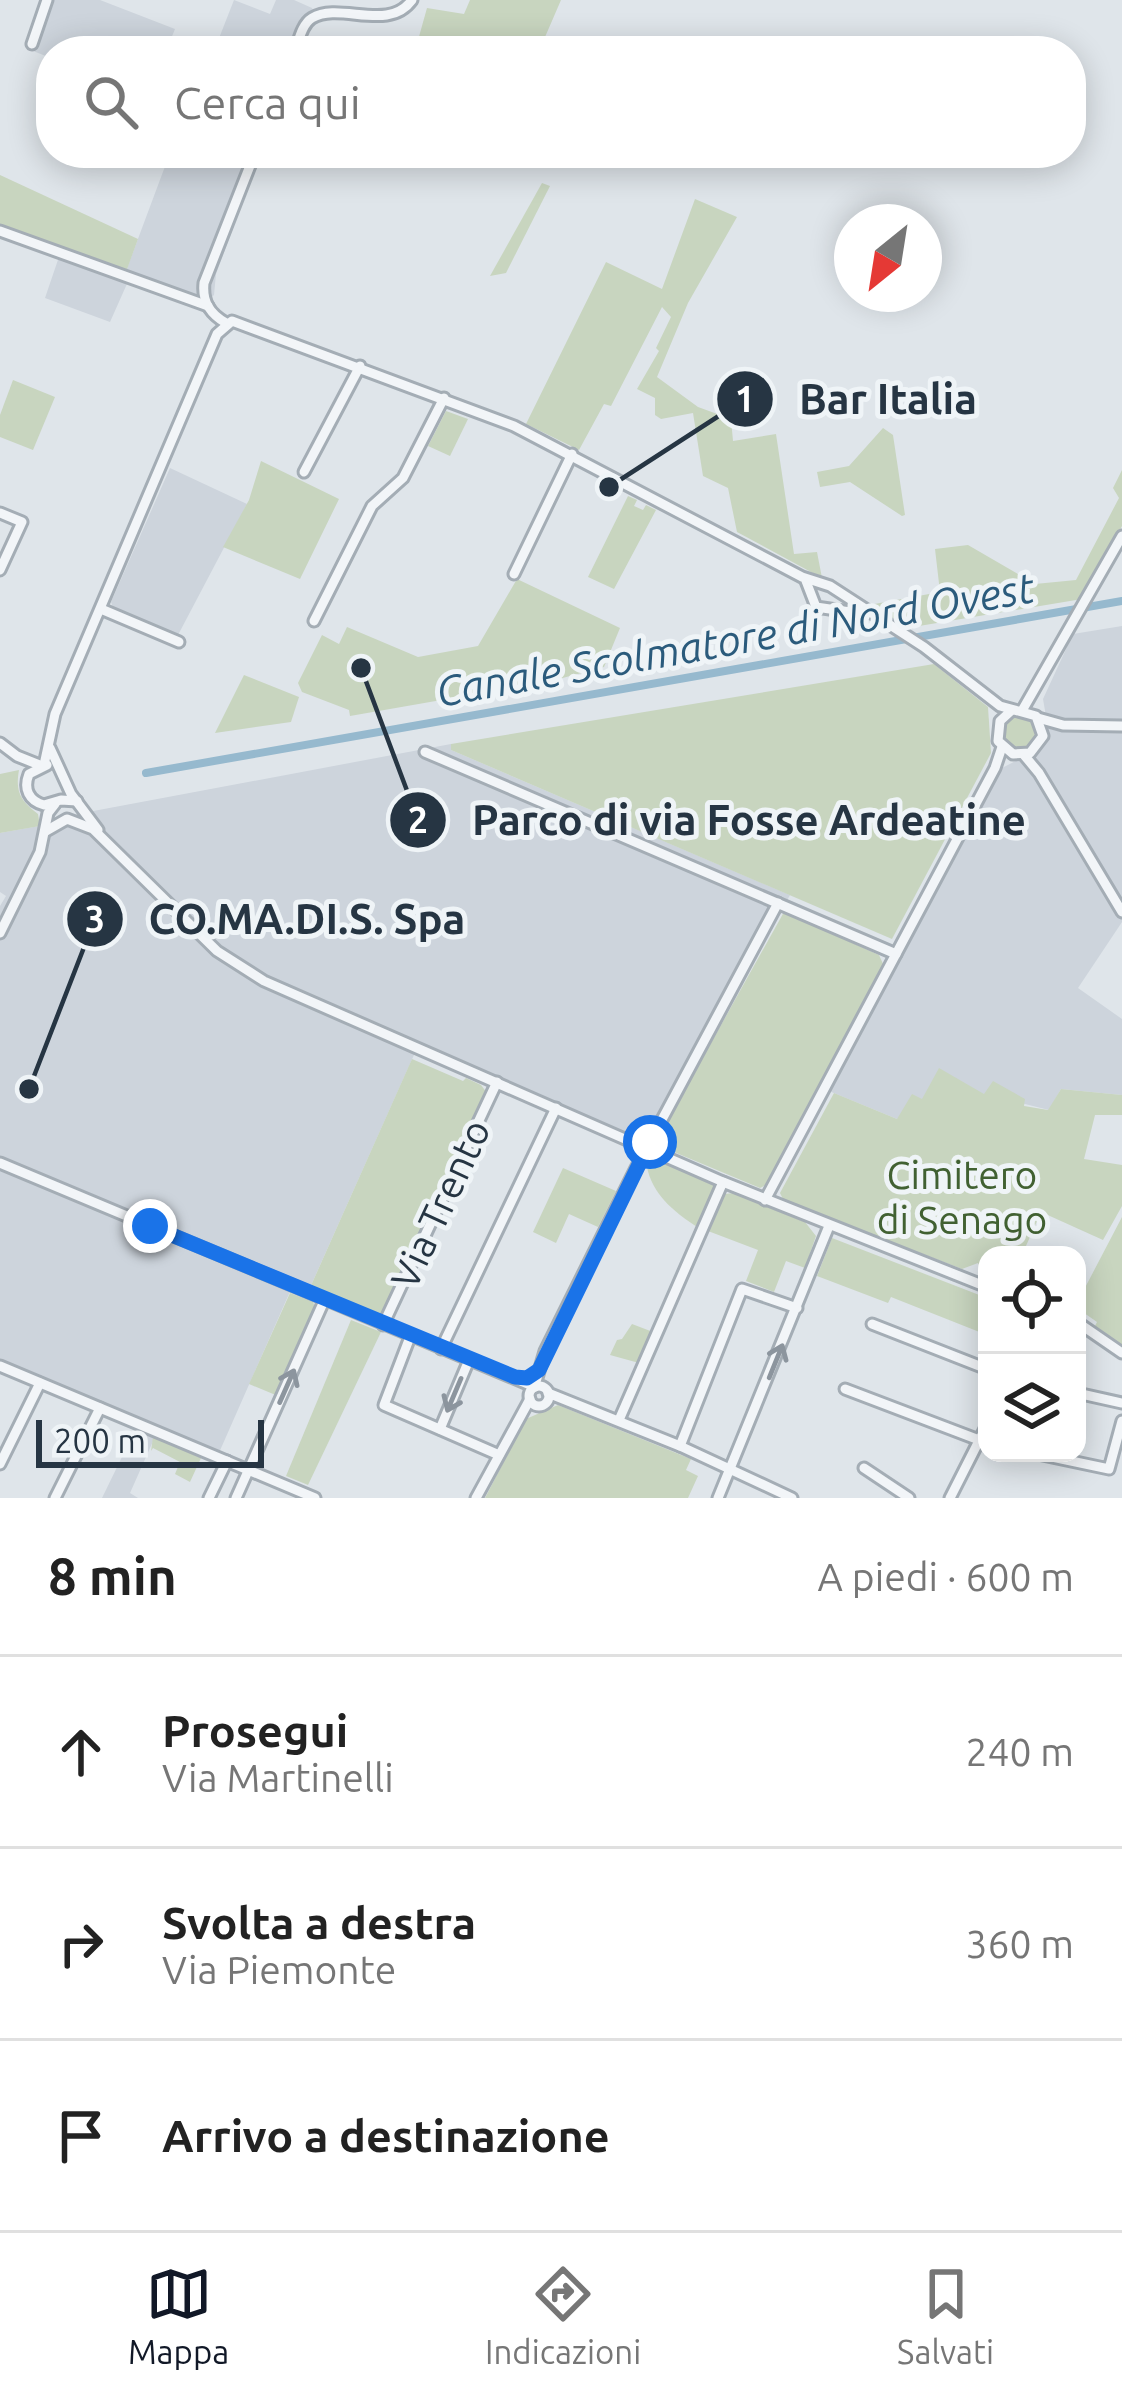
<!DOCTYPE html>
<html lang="it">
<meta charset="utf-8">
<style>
:root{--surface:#fff;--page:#f6f6f6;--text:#222;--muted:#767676;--line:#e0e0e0;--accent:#111827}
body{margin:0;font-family:Ubuntu,sans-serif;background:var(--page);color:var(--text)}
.controls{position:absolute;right:36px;bottom:36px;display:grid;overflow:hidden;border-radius:24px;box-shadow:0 6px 30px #0003}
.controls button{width:108px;height:108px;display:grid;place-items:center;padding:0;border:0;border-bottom:3px solid var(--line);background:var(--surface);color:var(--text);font:60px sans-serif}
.compass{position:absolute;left:834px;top:204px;width:108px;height:108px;border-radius:50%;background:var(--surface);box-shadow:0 6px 30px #0003;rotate:210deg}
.scale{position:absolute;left:36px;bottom:30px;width:228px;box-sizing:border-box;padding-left:12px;border:6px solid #263543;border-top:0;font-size:33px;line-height:42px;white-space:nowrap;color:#263543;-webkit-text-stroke:9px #eff4f7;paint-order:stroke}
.stop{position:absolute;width:36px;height:36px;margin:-27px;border:9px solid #1a73e8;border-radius:50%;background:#fff}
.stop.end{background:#1a73e8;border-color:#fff;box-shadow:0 3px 12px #0008}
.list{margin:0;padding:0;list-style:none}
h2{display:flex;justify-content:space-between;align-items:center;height:156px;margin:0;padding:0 48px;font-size:51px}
h2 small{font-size:39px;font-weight:400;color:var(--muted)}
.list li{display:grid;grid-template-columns:78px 1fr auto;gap:36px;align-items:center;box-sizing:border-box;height:192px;padding:0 48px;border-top:3px solid var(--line)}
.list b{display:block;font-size:45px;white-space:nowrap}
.list p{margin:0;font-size:39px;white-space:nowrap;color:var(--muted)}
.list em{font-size:39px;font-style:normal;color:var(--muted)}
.icon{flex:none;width:66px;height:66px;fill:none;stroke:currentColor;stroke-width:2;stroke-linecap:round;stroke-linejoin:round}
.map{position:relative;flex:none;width:1122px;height:1498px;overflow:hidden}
.search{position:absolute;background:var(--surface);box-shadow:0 6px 30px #0003;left:36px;right:36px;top:36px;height:132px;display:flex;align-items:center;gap:30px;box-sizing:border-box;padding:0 42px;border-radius:48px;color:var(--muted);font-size:45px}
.sheet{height:732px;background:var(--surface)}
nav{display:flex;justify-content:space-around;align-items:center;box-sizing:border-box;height:168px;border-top:3px solid var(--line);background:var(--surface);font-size:33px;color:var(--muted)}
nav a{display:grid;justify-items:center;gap:6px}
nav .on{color:var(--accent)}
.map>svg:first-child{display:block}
</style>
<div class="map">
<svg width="1122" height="1498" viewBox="0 0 1122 1498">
<rect width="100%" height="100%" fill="#dfe5ea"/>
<!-- built -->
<g fill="#cdd4dc">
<path d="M50 0H100L175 29 166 51H51V58L33 51Z"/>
<path d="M234 0 270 14 276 0H294L312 8 319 22 308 30 299 51H214Z"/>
<path d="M170 153H261L216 274 214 295 205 303 130 277 110 322 45 298 61 251 126 271Z"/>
<path d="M170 468 247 504 178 635 114 610 111 602Z"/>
<path d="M1122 626V922L1078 988 1122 1019V1095L1061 1089 1049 1110 985 1094 922 1099 897 1119 829 1091 1002 768 1043 747 1048 728 1043 699 1073 634Z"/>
<path d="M451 744V750L790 895 653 1147 418 1046 308 1292 292 1287 218 1455 158 1430 130 1493 138 1498H102L139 1422 0 1364V906L6 896 0 892V833L39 826 40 821Z"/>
</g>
<!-- green -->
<g fill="#c8d5bf">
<path d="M470 0H561L539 51H415L427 8 464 14Z"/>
<path d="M0 175 138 239 126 272 0 229Z"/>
<path d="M542 183 550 186 506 273 490 276Z"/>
<path d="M695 199 737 217 688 303 657 377 698 407 731 419 733 441 776 434 794 554 817 552 822 578 737 532 728 488 703 476 693 413 661 419 655 415V398L637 389 659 351 656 348 671 317 662 307 611 406 604 404 579 450 526 424 606 262 662 289Z"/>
<path d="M13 380 55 397 33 450 0 437V415Z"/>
<path d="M446 411 468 419 450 456 428 446Z"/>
<path d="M883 428 893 435 905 515 902 516 850 482 820 487 817 472 849 466Z"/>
<path d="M261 461 339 499 300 579 223 547 249 500Z"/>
<path d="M1122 470V526L1082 599 907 628 870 609 869 605 940 592 935 549 968 545 1035 584 1076 580 1119 498 1113 488Z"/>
<path d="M628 496 637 500 634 506 643 510 646 505 656 510 614 589 588 577Z"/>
<path d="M517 579 620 628 604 667 555 680 350 716 349 710 302 692 298 683 322 635 339 644 347 627 418 657 478 646Z"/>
<path d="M934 664 988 707 991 753 892 939 451 750V744Z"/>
<path d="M244 675 299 697 291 722 215 733Z"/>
<circle cx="1020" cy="733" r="16"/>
<path d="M19 770C15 792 21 801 38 814L40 826 0 833V774Z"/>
<path d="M784 912 879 955 884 966 766 1185 760 1188 662 1147 658 1138Z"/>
<path d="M412 1059 463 1081 466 1078 481 1085 487 1093 385 1313 377 1318 309 1290Z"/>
<path d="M939 1068 984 1094 993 1081 1025 1099 1024 1106 1048 1110 1061 1089 1122 1095V1115H1095L1084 1159 1122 1165V1206L1103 1240 1041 1212 1022 1255H987L985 1280 978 1263 962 1269 784 1201 780 1193 834 1093 897 1119 912 1094 922 1099Z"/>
<path d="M646 1159 658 1160 713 1185 715 1191 699 1228C673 1212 648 1191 646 1159Z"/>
<path d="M563 1168 616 1191 598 1227 569 1214 556 1243 533 1232Z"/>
<path d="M733 1193 805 1222 816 1236 805 1268 786 1261 774 1292 746 1281 758 1250 708 1231 725 1194Z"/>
<path d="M1122 1217V1345L1095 1326 1097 1322 1077 1308V1303Z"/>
<path d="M832 1238 987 1298V1335L891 1297 888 1303 817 1276Z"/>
<path d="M290 1293 313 1302 316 1310 278 1396 249 1384Z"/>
<path d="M351 1320 381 1332 308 1485 286 1476Z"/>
<path d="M632 1324 653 1332 639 1363 610 1355 617 1340 622 1339Z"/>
<path d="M558 1405 691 1459 686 1470 698 1476 688 1498H485L526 1419Z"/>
<path d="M153 1437 201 1458 190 1482 175 1474 180 1462 153 1448 151 1451Z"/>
</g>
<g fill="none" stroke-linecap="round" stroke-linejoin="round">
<!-- canal -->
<path stroke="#96b9ce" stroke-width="8" d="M146 773 1122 601"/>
<defs>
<g id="street">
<path d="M32 44 47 0"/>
<path d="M295 51C299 40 302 24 312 18 340 1 388 33 412 0"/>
<path d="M0 231 208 306"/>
<path d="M226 323C210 314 202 302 204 283L255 153"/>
<path d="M304 472 360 366"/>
<path d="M0 513 22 522 0 570"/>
<path d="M514 574 572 454"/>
<path d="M806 581 816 607 864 614"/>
<path d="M101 609 179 642"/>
<path d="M314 621 372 506 403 478 444 398"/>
<path d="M1023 709 1122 536"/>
<path d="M1038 718 1063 725 1122 726"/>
<path d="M0 743 17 756 42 766"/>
<path d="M50 748 71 794 98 830"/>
<path d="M425 752 896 954"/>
<path d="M1024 755 1039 773 1122 912"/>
<path d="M44 765 55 714 217 334 232 321 514 426 802 577 830 586 924 647 1000 706 1036 716 1043 736 1030 753 1013 754 998 741 1000 721 1012 710"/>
<path d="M47 765 29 774C23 789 29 801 44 805L61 800 77 801"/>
<path d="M46 831 67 819 93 829 217 951 264 981 723 1182 987 1287"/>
<path d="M0 933 40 852 48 813 55 804"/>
<path d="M0 1163 535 1387"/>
<path d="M765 1200 995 768 1002 747"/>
<path d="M1077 1322 1122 1353"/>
<path d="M872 1324 987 1369"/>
<path d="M383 1325 497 1082"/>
<path d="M410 1337 384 1405 499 1455"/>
<path d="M441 1349 556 1108"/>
<path d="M0 1366 315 1498"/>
<path d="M535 1385 545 1351 635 1170 778 903"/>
<circle cx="539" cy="1396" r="10"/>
<path d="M845 1389 987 1443"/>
<path d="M548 1393 680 1446 792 1498"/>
<path d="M1077 1393 1122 1403"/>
<path d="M619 1420 723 1182"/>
<path d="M440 1429 469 1360"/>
<path d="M680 1446 742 1289 797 1308"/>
<path d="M1033 1453 1109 1469 1122 1421"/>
<path d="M0 1464 40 1383"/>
<path d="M864 1468 909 1498"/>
<path d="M55 1498 100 1408"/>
<path d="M209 1498 227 1461"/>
<path d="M236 1498 324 1301"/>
<path d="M476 1498 530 1399"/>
<path d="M718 1498 829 1226"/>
<path d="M950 1498 987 1425"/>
</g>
</defs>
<!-- street casing -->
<use href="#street" stroke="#a4adb5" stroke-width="15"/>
<!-- street -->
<use href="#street" stroke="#f2f5f8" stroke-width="9"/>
</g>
<!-- one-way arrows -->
<defs><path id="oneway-shaft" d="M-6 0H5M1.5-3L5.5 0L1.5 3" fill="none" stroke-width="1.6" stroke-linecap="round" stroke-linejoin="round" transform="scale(3)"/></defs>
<g stroke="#8c959e">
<use href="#oneway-shaft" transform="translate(776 1361) rotate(-68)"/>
<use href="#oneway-shaft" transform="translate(287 1386) rotate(-66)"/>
<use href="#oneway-shaft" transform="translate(454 1395) rotate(113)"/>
</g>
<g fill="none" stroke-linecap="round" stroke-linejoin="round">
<!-- route -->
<path stroke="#1a73e8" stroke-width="15" d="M150 1226 515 1377 527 1378 539 1370 650 1142"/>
</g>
<g text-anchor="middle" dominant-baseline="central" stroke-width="10" stroke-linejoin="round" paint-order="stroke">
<!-- park labels -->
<g font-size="39" fill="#416132" stroke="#eff4f7">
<text x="962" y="1174">Cimitero<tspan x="962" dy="45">di Senago</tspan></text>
</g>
<!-- street labels -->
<g font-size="39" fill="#263543" stroke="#eff4f7">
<text transform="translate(440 1204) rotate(-65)">Via Trento</text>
</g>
<!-- water labels -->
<g font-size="42" font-style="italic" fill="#2b5b7c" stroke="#eff4f7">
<text transform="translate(735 639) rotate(-10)">Canale Scolmatore di Nord Ovest</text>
</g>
</g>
<!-- callouts -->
<path fill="none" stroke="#263543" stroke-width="4.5" d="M609 487L745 399M361 668L418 820M29 1089L95 919"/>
<g fill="#263543" stroke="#eff4f7" stroke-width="4.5">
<circle cx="609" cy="487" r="12"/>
<circle cx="361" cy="668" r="12"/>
<circle cx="29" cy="1089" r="12"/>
<circle cx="745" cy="399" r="30"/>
<circle cx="418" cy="820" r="30"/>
<circle cx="95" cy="919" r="30"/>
</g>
<g font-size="36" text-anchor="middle" font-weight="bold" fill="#fff">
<text x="745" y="412">1</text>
<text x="418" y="833">2</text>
<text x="95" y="932">3</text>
</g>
<g font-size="42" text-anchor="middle" font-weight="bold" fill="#263543" stroke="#eff4f7" stroke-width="10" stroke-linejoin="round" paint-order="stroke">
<text x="888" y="414">Bar Italia</text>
<text x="749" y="835">Parco di via Fosse Ardeatine</text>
<text x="307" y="934">CO.MA.DI.S. Spa</text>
</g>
</svg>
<div class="controls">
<button><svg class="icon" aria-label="locate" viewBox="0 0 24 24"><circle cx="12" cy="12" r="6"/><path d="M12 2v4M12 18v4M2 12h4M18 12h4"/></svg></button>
<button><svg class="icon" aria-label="layers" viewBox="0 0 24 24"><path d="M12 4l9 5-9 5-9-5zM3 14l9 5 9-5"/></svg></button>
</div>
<svg class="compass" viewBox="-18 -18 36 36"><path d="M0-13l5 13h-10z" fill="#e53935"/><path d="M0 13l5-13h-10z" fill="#767676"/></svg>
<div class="scale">200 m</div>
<div class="stop" style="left:650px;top:1142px"></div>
<div class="stop end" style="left:150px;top:1226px"></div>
<div class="search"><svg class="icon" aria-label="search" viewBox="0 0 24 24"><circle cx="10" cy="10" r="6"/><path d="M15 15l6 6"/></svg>Cerca qui</div>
</div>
<section class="sheet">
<h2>8 min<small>A piedi · 600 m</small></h2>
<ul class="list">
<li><svg class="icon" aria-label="ahead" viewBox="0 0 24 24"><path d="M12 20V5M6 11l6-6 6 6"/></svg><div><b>Prosegui</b><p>Via Martinelli</p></div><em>240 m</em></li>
<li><svg class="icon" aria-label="right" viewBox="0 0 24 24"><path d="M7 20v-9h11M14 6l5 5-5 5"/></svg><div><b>Svolta a destra</b><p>Via Piemonte</p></div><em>360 m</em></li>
<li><svg class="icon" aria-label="arrive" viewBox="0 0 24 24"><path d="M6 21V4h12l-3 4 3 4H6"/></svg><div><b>Arrivo a destinazione</b></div></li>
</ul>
</section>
<nav>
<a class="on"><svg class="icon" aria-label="map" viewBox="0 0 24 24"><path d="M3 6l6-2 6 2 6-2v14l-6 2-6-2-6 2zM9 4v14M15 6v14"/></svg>Mappa</a>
<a><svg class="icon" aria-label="directions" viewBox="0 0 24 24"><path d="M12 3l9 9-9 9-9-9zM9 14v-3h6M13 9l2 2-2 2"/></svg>Indicazioni</a>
<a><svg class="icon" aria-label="saved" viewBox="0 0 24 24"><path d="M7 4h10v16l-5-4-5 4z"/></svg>Salvati</a>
</nav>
